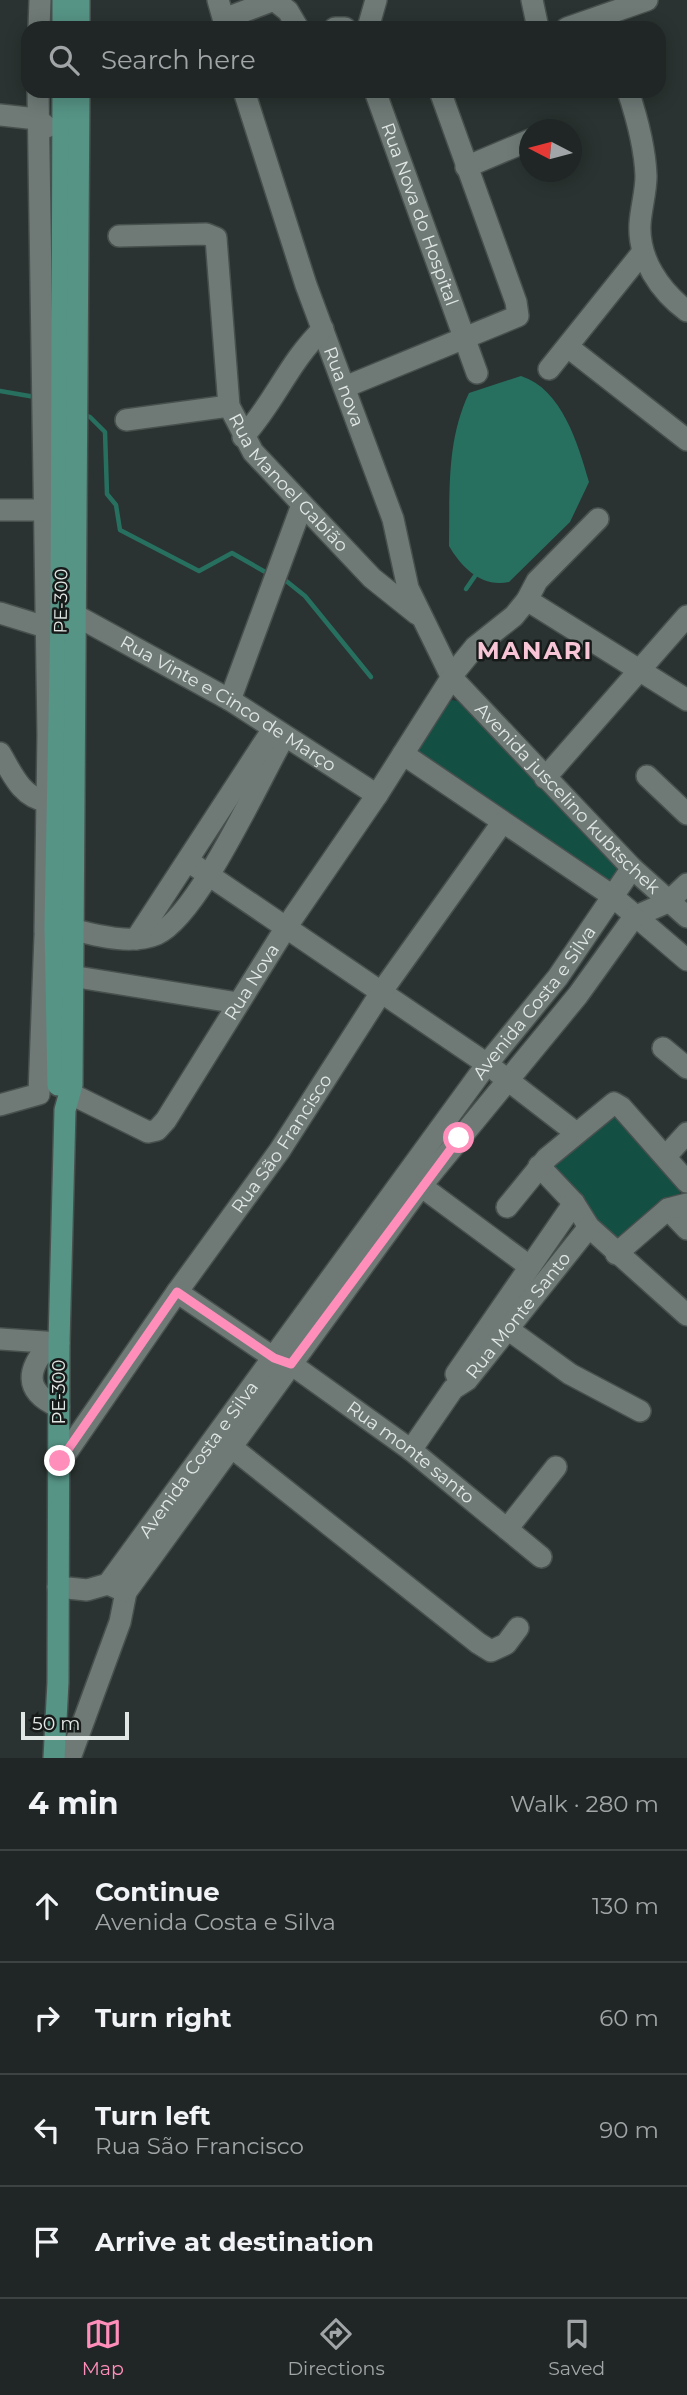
<!DOCTYPE html>
<meta charset="utf-8">
<style>
:root{--surface:#202625;--page:#282e2d;--text:#f1f3f6;--muted:#a2a5a7;--line:#3d4342;--accent:#ff8eba}
body{margin:0;font-family:Montserrat,sans-serif;background:var(--page);color:var(--text)}
.compass{position:absolute;left:519px;top:119px;width:63px;height:63px;border-radius:50%;background:var(--surface);box-shadow:0 4px 18px #0003;rotate:276deg}
.scale{position:absolute;left:21px;bottom:18px;width:108px;box-sizing:border-box;padding-left:7px;border:4px solid #e1e7e5;border-top:0;font-size:19px;line-height:24px;white-space:nowrap;color:#e1e7e5;-webkit-text-stroke:5px #161a19;paint-order:stroke}
.stop{position:absolute;width:21px;height:21px;margin:-16px;border:5px solid #ff8eba;border-radius:50%;background:#fff}
.stop.end{background:#ff8eba;border-color:#fff;box-shadow:0 2px 7px #0008}
.list{margin:0;padding:0;list-style:none}
h2{display:flex;justify-content:space-between;align-items:center;height:91px;margin:0;padding:0 28px;font-size:30px}
h2 small{font-size:23px;font-weight:400;color:var(--muted)}
.list li{display:grid;grid-template-columns:46px 1fr auto;gap:21px;align-items:center;box-sizing:border-box;height:112px;padding:0 28px;border-top:2px solid var(--line)}
.list b{display:block;font-size:26px;white-space:nowrap}
.list p{margin:0;font-size:23px;white-space:nowrap;color:var(--muted)}
.list em{font-size:23px;font-style:normal;color:var(--muted)}
.icon{flex:none;width:38px;height:38px;fill:none;stroke:currentColor;stroke-width:2;stroke-linecap:round;stroke-linejoin:round}
.map{position:relative;flex:none;width:687px;height:1758px;overflow:hidden}
.search{position:absolute;background:var(--surface);box-shadow:0 4px 18px #0003;left:21px;right:21px;top:21px;height:77px;display:flex;align-items:center;gap:18px;box-sizing:border-box;padding:0 24px;border-radius:21px;color:var(--muted);font-size:26px}
.sheet{height:539px;background:var(--surface)}
nav{display:flex;justify-content:space-around;align-items:center;box-sizing:border-box;height:98px;border-top:2px solid var(--line);background:var(--surface);font-size:19px;color:var(--muted)}
nav a{display:grid;justify-items:center;gap:4px}
nav .on{color:var(--accent)}
.map>svg:first-child{display:block}
</style>
<div class="map">
<svg width="687" height="1758" viewBox="0 0 687 1758">
<rect width="100%" height="100%" fill="#2a3331"/>
<!-- green -->
<g fill="#134f43">
<path d="M452 700 458 701 620 867 612 881 606 883 420 756 416 750 445 704Z"/>
<path d="M618 1114 681 1189 679 1196 614 1243 549 1165 551 1157Z"/>
</g>
<!-- water -->
<path fill="#277060" d="M521 376C562 389 578 444 589 482L570 522 509 582C482 588 462 568 449 546 450 492 446 442 469 393Z"/>
<g fill="none" stroke-linecap="round" stroke-linejoin="round">
<!-- stream -->
<g stroke="#277060" stroke-width="4.5">
<path d="M0 391 35 397"/>
<path d="M83 414 90 417 105 432 107 494 116 505 120 530 199 571 232 553 267 573"/>
<path d="M285 580 305 596 371 677"/>
<path d="M466 589 475 576"/>
</g>
<defs>
<g id="minor">
<path d="M218 0 226 28"/>
<path d="M532 0 538 28"/>
<path d="M224 19 274 0 288 11 298 28"/>
<path d="M39 28 40 0"/>
<path d="M335 28H345"/>
<path d="M368 28 376 0"/>
<path d="M567 28 647 0"/>
<path d="M38 91 48 735 45 932"/>
<path id="s1" d="M244 91 306 285 393 519 408 588 452 678 632 868 687 917"/>
<path id="s2" d="M375 91 477 373"/>
<path d="M628 91C637 118 645 147 646 176 646 192 641 208 640 224 638 259 660 291 687 311"/>
<path d="M0 115 37 119 47 127"/>
<path d="M466 167 530 140"/>
<path id="s3" d="M119 236 206 234 216 238 229 406 253 452 372 578 417 614"/>
<path d="M568 347 687 440"/>
<path d="M549 369 642 253"/>
<path d="M345 387 518 316 516 302 440 91"/>
<path d="M126 420 229 406"/>
<path d="M243 437C275 402 288 363 323 329"/>
<path d="M0 510H43"/>
<path d="M527 600 537 581 598 519"/>
<path d="M0 613 55 630"/>
<path id="s4" d="M61 615H75L230 700 377 795"/>
<path d="M230 700 302 505"/>
<path d="M0 753C12 773 21 797 46 801"/>
<path d="M403 754 611 895 687 960"/>
<path d="M647 776 687 814"/>
<path d="M545 778 687 616"/>
<path d="M188 861 487 1064 575 1132"/>
<path d="M634 917 668 902 687 884"/>
<path d="M57 926C87 932 127 947 157 934 198 916 259 780 284 737"/>
<path d="M136 939 273 729"/>
<path d="M71 976 238 1003"/>
<path d="M663 1048 687 1068"/>
<path id="s5" d="M71 1094 148 1132 157 1130 166 1120 285 929 377 795 457 669 475 647 514 616 527 600 687 700"/>
<path d="M0 1105 39 1094 45 936"/>
<path d="M666 1156 687 1133"/>
<path d="M539 1166 574 1203 589 1227 687 1315"/>
<path d="M421 1186 529 1266"/>
<path d="M507 1207 547 1158 614 1103 621 1107 687 1182"/>
<path d="M668 1209 687 1229"/>
<path d="M616 1254 668 1209 687 1204"/>
<path id="s6" d="M177 1292 274 1358 291 1364 411 1450 541 1557"/>
<path d="M498 1322 570 1374 640 1411"/>
<path d="M0 1339 59 1343"/>
<path d="M51 1343C27 1368 22 1391 59 1407"/>
<path d="M456 1374 574 1203"/>
<path d="M230 1446 478 1643 491 1651 506 1644 518 1628"/>
<path id="s7" d="M411 1450 453 1389 467 1380 589 1227"/>
<path id="s8" d="M60 1462 177 1292 280 1150 382 991 502 823"/>
<path d="M507 1529 556 1467"/>
<path id="s9" d="M108 1584 487 1064 558 977 632 868"/>
<path d="M58 1587 87 1590 108 1584 126 1592 120 1622 70 1758"/>
<path d="M126 1592 421 1186 578 995 634 917"/>
</g>
<g id="major">
<path d="M79 0V28"/>
<path d="M63 28V0"/>
<path d="M58 1085 55 926 61 615 63 91"/>
<path d="M54 1758 58 1682 59 1343 65 1110 72 1085 79 91"/>
</g>
</defs>
<!-- minor casing -->
<use href="#minor" stroke="#48504e" stroke-width="24"/>
<!-- major casing -->
<use href="#major" stroke="#48504e" stroke-width="24"/>
<!-- minor -->
<use href="#minor" stroke="#6f7a77" stroke-width="21"/>
<!-- major -->
<use href="#major" stroke="#569486" stroke-width="21"/>
</g>
<g fill="none" stroke-linecap="round" stroke-linejoin="round">
<!-- route -->
<path stroke="#ff8eba" stroke-width="9" d="M60 1461 177 1292 274 1358 291 1364 459 1138"/>
</g>
<g text-anchor="middle" dominant-baseline="central" stroke-width="5" stroke-linejoin="round" paint-order="stroke">
<!-- street labels -->
<g font-size="18" fill="#e1e7e5" stroke="#161a19">
<text stroke="none"><textPath href="#s2" startOffset="131">Rua Nova do Hospital</textPath></text>
<text stroke="none"><textPath href="#s1" startOffset="312">Rua nova</textPath></text>
<text stroke="none"><textPath href="#s3" startOffset="364">Rua Manoel Gabião</textPath></text>
<text transform="translate(61 601) rotate(-89)">PE-300</text>
<text stroke="none"><textPath href="#s4" startOffset="191">Rua Vinte e Cinco de Março</textPath></text>
<text stroke="none"><textPath href="#s1" startOffset="791">Avenida juscelino kubtschek</textPath></text>
<text stroke="none"><textPath href="#s5" startOffset="271">Rua Nova</textPath></text>
<text stroke="none"><textPath href="#s9" startOffset="721">Avenida Costa e Silva</textPath></text>
<text stroke="none"><textPath href="#s8" startOffset="388">Rua São Francisco</textPath></text>
<text stroke="none"><textPath href="#s7" startOffset="173">Rua Monte Santo</textPath></text>
<text transform="translate(59 1392) rotate(-90)">PE-300</text>
<text stroke="none"><textPath href="#s6" startOffset="284">Rua monte santo</textPath></text>
<text stroke="none"><textPath href="#s9" startOffset="154">Avenida Costa e Silva</textPath></text>
</g>
<!-- district labels -->
<g font-size="24" font-weight="bold" letter-spacing="2" fill="#f7c5d6" stroke="#161a19">
<text x="535" y="650">MANARI</text>
</g>
</g>
</svg>
<svg class="compass" viewBox="-18 -18 36 36"><path d="M0-13l5 13h-10z" fill="#e53935"/><path d="M0 13l5-13h-10z" fill="#a2a5a7"/></svg>
<div class="scale">50 m</div>
<div class="stop" style="left:459px;top:1138px"></div>
<div class="stop end" style="left:60px;top:1461px"></div>
<div class="search"><svg class="icon" aria-label="search" viewBox="0 0 24 24"><circle cx="10" cy="10" r="6"/><path d="M15 15l6 6"/></svg>Search here</div>
</div>
<section class="sheet">
<h2>4 min<small>Walk · 280 m</small></h2>
<ul class="list">
<li><svg class="icon" aria-label="ahead" viewBox="0 0 24 24"><path d="M12 20V5M6 11l6-6 6 6"/></svg><div><b>Continue</b><p>Avenida Costa e Silva</p></div><em>130 m</em></li>
<li><svg class="icon" aria-label="right" viewBox="0 0 24 24"><path d="M7 20v-9h11M14 6l5 5-5 5"/></svg><div><b>Turn right</b></div><em>60 m</em></li>
<li><svg class="icon" aria-label="left" viewBox="0 0 24 24"><path d="M17 20v-9H6M10 6l-5 5 5 5"/></svg><div><b>Turn left</b><p>Rua São Francisco</p></div><em>90 m</em></li>
<li><svg class="icon" aria-label="arrive" viewBox="0 0 24 24"><path d="M6 21V4h12l-3 4 3 4H6"/></svg><div><b>Arrive at destination</b></div></li>
</ul>
</section>
<nav>
<a class="on"><svg class="icon" aria-label="map" viewBox="0 0 24 24"><path d="M3 6l6-2 6 2 6-2v14l-6 2-6-2-6 2zM9 4v14M15 6v14"/></svg>Map</a>
<a><svg class="icon" aria-label="directions" viewBox="0 0 24 24"><path d="M12 3l9 9-9 9-9-9zM9 14v-3h6M13 9l2 2-2 2"/></svg>Directions</a>
<a><svg class="icon" aria-label="saved" viewBox="0 0 24 24"><path d="M7 4h10v16l-5-4-5 4z"/></svg>Saved</a>
</nav>
